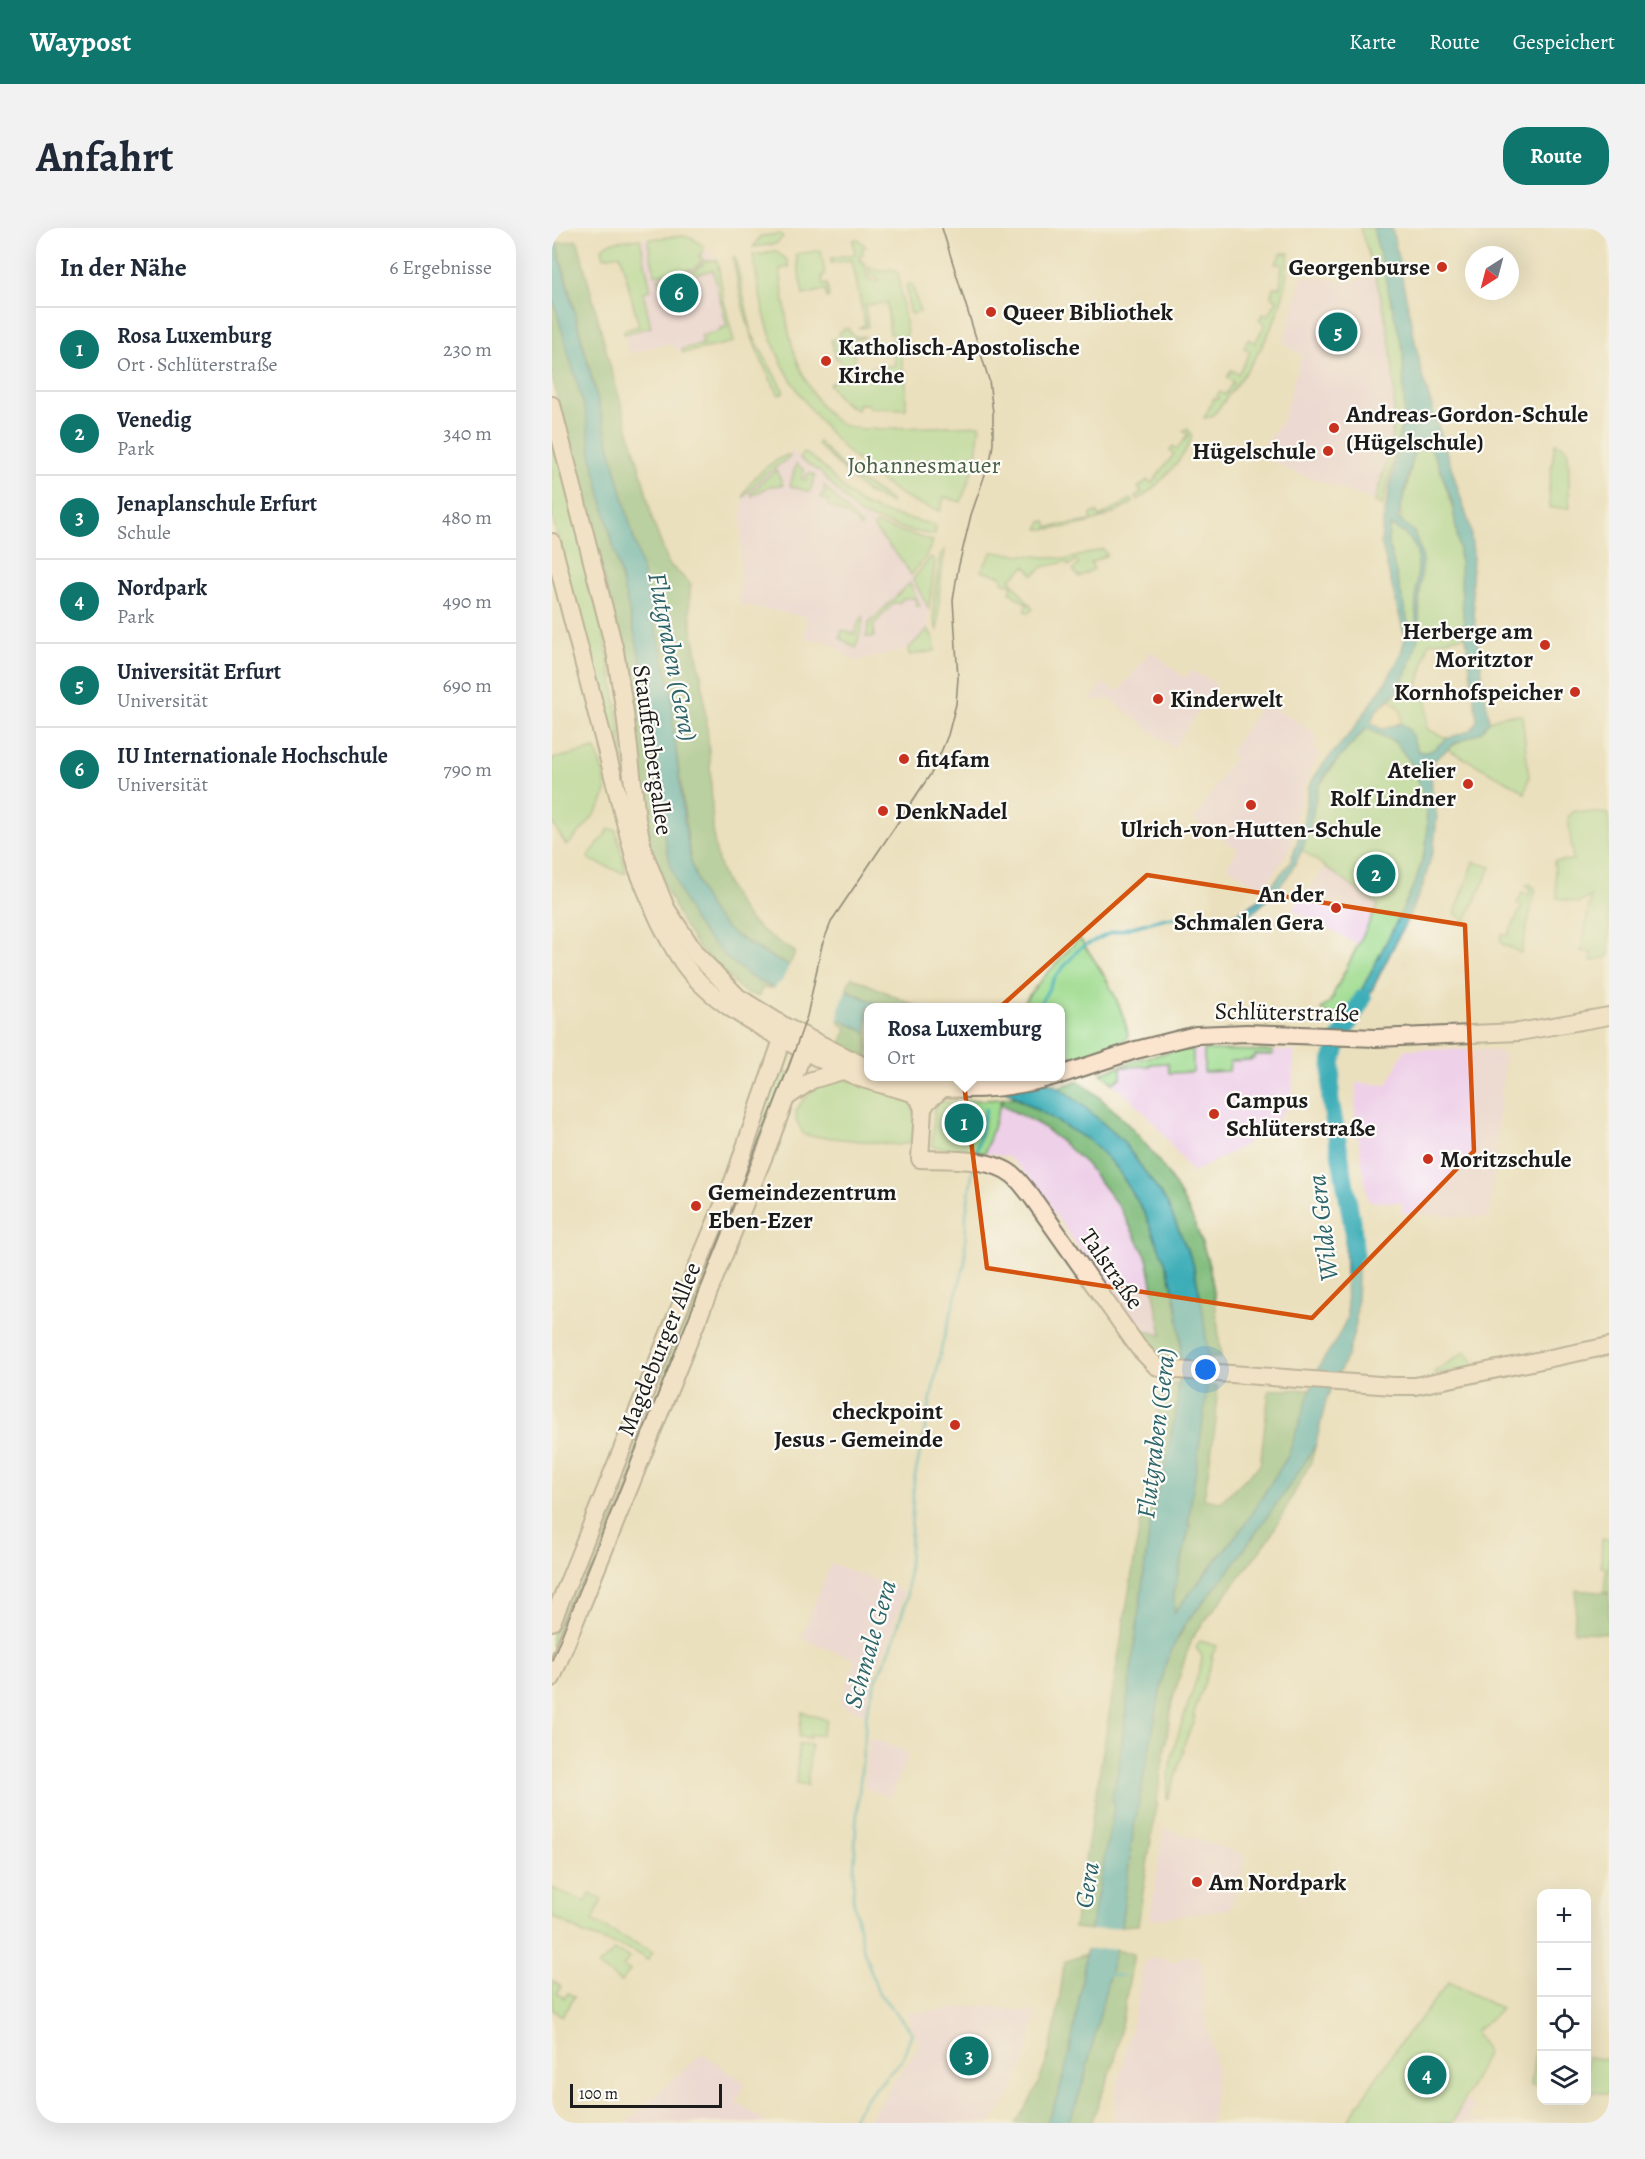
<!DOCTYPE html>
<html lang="de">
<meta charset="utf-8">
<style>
:root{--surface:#fff;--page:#f2f2f3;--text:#1f2937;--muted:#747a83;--line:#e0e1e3;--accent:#0f766e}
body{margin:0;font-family:Alegreya,serif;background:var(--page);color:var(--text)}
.controls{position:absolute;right:18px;bottom:18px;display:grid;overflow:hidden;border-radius:12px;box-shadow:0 6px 24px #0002}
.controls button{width:54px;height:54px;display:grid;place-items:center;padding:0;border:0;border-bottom:2px solid var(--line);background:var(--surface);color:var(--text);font:30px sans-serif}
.compass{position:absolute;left:913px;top:18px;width:54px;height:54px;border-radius:50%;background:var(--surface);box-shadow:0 6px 24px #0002;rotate:216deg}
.scale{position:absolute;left:18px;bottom:15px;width:152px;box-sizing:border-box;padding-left:6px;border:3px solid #1c1c1c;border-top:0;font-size:16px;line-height:21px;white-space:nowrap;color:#1c1c1c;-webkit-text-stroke:4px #fdfcf7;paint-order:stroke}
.you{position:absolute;left:654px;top:1142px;width:21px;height:21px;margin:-15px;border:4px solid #fff;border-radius:50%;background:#1a73e8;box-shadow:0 0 0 9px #1a73e833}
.badge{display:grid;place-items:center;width:39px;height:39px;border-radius:50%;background:var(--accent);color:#fff;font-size:20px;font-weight:700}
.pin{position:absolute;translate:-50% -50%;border:3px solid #fff;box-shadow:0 2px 6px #0006}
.popup{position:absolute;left:312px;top:775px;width:201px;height:78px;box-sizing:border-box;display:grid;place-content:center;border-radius:12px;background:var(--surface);filter:drop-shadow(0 2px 4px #0005);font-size:20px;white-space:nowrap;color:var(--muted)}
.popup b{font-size:22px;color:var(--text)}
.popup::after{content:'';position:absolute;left:50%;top:100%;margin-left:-12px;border:12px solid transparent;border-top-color:var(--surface)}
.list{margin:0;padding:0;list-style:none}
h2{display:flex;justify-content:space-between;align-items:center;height:78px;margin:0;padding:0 24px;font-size:26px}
h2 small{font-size:20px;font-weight:400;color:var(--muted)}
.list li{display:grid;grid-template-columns:39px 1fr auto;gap:18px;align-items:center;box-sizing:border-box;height:84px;padding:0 24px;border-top:2px solid var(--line)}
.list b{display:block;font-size:22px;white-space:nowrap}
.list p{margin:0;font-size:20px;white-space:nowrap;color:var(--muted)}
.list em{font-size:20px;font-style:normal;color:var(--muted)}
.icon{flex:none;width:33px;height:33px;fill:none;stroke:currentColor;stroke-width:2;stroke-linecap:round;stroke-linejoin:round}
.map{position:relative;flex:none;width:1057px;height:1895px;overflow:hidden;border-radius:24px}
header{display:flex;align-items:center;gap:36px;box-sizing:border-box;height:84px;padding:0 30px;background:var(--accent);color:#fff}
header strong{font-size:28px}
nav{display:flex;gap:33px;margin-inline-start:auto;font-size:21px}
.intro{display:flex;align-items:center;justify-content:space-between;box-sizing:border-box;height:144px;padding:0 36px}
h1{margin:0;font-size:42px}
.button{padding:15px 27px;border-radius:24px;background:var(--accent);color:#fff;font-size:21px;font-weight:700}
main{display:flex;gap:36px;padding:0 36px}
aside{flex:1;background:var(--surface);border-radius:24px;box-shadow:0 6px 24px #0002}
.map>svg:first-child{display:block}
</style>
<header>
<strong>Waypost</strong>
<nav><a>Karte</a><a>Route</a><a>Gespeichert</a></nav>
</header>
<div class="intro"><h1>Anfahrt</h1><a class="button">Route</a></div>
<main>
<aside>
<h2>In der Nähe<small>6 Ergebnisse</small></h2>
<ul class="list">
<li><span class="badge">1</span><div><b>Rosa Luxemburg</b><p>Ort · Schlüterstraße</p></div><em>230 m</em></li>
<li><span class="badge">2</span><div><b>Venedig</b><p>Park</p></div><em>340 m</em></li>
<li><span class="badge">3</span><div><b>Jenaplanschule Erfurt</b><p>Schule</p></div><em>480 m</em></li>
<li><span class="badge">4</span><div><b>Nordpark</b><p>Park</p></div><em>490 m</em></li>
<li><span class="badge">5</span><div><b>Universität Erfurt</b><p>Universität</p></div><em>690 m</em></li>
<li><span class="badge">6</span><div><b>IU Internationale Hochschule</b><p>Universität</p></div><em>790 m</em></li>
</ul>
</aside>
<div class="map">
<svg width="1057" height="1895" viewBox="0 0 1057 1895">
<rect width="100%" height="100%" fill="#fdfcf7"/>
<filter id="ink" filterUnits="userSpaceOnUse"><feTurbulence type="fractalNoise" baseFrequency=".0167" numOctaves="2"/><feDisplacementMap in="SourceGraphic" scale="12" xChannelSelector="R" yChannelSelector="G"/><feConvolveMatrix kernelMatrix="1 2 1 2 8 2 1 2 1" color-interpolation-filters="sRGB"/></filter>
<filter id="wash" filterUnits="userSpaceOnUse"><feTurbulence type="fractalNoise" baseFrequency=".008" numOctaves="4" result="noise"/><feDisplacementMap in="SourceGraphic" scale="24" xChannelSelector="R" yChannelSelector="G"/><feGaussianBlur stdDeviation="1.35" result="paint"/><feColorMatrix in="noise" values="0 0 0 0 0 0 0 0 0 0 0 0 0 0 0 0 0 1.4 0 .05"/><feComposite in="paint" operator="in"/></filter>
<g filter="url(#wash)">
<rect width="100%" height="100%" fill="#ebe0be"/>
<!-- built -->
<g fill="#eed0e8" fill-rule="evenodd">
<path d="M128 8 143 11 164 29 172 73 182 114 131 125 116 116 77 125 72 102 94 97 80 12Z"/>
<path d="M751 47 793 54 824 47 834 88 842 172 840 208 823 273 740 243 706 226 730 193 750 127 731 115Z"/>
<path d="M241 223 253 235 269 245 308 287 318 290 324 296 321 299 351 334 361 351 377 381 376 401 356 421 304 433 274 413 253 410 255 389 187 376 191 269 205 247ZM237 227V230L212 247 192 270 193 264 205 247 229 230ZM272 258 310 298 308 299 297 288 276 277 277 273 272 267 274 262ZM358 355 368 378H364L363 370H352L344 374 322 396 317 395ZM311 390V394L303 419 288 410 290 402 303 406 306 395Z"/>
<path d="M599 423 633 450 640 443 665 456 621 520 557 470 544 473 539 470 551 455 561 462H568Z"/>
<path d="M712 473 764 506 762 520 768 526 751 562 742 599 740 617 711 662 675 638 686 621 642 592 683 529 678 525Z"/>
<path d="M773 640 826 677 806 716 741 682Z"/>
<path d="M853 821 944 822 953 827 937 990 850 985 851 975 816 973 803 889 804 855 835 857Z"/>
<path d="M627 822 742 823 740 870 737 878 723 893 689 919 640 945 605 898 580 872 549 845 592 830Z"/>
<path d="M449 877 488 897 511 915 534 936 568 980 595 1030 611 1108 586 1101 470 941 456 929 433 925Z"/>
<path d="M279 1335 350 1363 351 1368 336 1414 322 1445 312 1486 287 1476 304 1432 249 1410Z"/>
<path d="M317 1509 357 1525 338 1570 312 1559Z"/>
<path d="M611 1600 695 1628 678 1681 598 1692Z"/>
<path d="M644 1728 650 1735 652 1784 665 1843 660 1895H562L564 1864 584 1779 591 1736 599 1730H613L617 1734 626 1733 629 1729Z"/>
<path d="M433 1778 484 1785 472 1837 459 1865 439 1895H314L368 1817 354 1785Z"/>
<path d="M150 1825 194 1856 184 1873 215 1895H74Z"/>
<path d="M912 1872 922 1877 916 1891 943 1895H901Z"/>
</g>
<!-- green -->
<g fill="#a0dc91" stroke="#5e7c56" stroke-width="1.5">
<path d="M808 0H821L851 122 852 184 830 279 823 273C829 251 837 228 840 206 848 135 831 66 808 0Z"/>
<path d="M228 6 231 9 224 16 201 19 209 8Z"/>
<path d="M128 8 139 9 151 18V23L147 28 151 31 144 40 103 47 96 15 97 11Z"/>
<path d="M88 11 99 62 91 64 99 99 72 106V102L87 98 68 26 52 29 50 21C57 10 76 13 88 11Z"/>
<path d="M306 11 314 19 310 20 311 27 308 28 309 35 312 34 316 50 320 53H327L326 50 319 48 316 38 326 43 340 41 346 45 355 106H354V113L349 114 351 143H354V181L317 180 316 176H306V182C292 177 284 168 277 156L293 147 287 131H284L279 112 288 109 287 104 291 103V101L296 100C299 109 305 109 313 108L311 110 298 112 299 118H301L304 142 343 137 339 112H343L342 106H338L335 75 313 77 316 99 306 100 313 97 300 32 279 35V30L303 26 301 12Z"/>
<path d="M269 22 273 47 270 48 271 57 275 56 277 68 275 70 273 62 251 67 244 26Z"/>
<path d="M224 23 235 32 237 39 228 41C231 63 233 84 237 105 243 133 265 188 294 198 311 203 331 201 349 200 375 199 401 198 428 197L423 235 409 274 392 269 388 283C378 279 367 277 358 272 302 240 248 179 223 120 211 90 206 58 201 26H215V24Z"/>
<path d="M730 25H737C735 37 735 51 732 63 721 111 692 147 663 185L658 189 652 190 662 170 665 172 667 170 665 167 668 164 673 167 681 154 675 150 679 142 686 146 698 124 692 120 696 111 703 115 713 96 707 92 711 86 716 88 725 72 719 68 721 59H728L730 36H723Z"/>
<path d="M183 29 200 106 232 164 227 167C199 118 191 85 181 30Z"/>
<path d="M165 32 172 73 182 114 131 125 130 121 151 116 149 108 168 103V100L175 99 161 42 115 53 116 58 109 60 106 50 145 42 153 33Z"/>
<path d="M360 56 368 84 360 86 357 84 354 57Z"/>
<path d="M635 200 640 208C634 229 605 259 586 272L584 268 590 264 586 260 595 252 600 255 622 226 618 222 621 218 625 221 636 207 631 203Z"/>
<path d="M0 202 55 420 68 498 75 579 0 288Z"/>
<path d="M870 212C879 215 884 229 887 238 894 258 900 276 904 296 910 333 908 371 914 408L877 415 867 454 866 464 875 467V501L895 510C886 518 879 528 866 523L861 511 824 483 846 463 867 405 869 324 862 304 848 292 850 286 847 284 854 263 864 216Z"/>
<path d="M267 214 298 246 339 273 338 275 314 264 265 216Z"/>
<path d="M1003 215C1008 216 1012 218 1015 222 1018 230 1016 267 1018 280H998L997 260Z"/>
<path d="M251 224C273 234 286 260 307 274 331 288 359 289 384 298L383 307 359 303 308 287 269 245 250 232 248 230Z"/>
<path d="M235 227 238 228 237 230 212 247 191 270C197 250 217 235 235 227Z"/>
<path d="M244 236 252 242 250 251 254 252 255 246 258 245 263 248 258 264 238 258Z"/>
<path d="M224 242 231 257 218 258 200 268 199 266 214 250Z"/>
<path d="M272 258 310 298 309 300 297 288 276 277 277 273 268 270 269 266 272 267Z"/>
<path d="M579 271 582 274C550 294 523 301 486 301L490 294 494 293 496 299 539 293V286L545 284 548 289Z"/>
<path d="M324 296 381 313 373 330 359 347 351 334 321 299Z"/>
<path d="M837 297C873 312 866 333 864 365 863 376 864 387 864 398L857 399 836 313Z"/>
<path d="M551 321 555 327 539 335 542 341 527 349 521 342 527 336 524 332 517 338 514 334 491 339 481 347 474 338 458 351 481 381 476 385 472 382 475 376 458 365 460 357 450 354V348L429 343 440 324 516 331Z"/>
<path d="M393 322 387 366 386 402C376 391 386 343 388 327Z"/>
<path d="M379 329 383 332 377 381 361 351Z"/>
<path d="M358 355 368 378H364L363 370H352L346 376 343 374 322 396V409H314L317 395Z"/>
<path d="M311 389V394L304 420 288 410 290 402 303 406 306 395Z"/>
<path d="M376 401 382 411 383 423 357 427 356 421Z"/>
<path d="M954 487H970L977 549 973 566 967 560 895 521 916 509 929 504 937 493Z"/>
<path d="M815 500 844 515 860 536 874 574 875 604 874 619 864 652 843 697 795 790 781 789 769 781 779 774 778 772 782 769 781 767 826 677 750 622 759 595 766 560 784 534Z"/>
<path d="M44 521C47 534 53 547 54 559 56 577 28 603 17 616L14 617 0 594V531Z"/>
<path d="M1022 583 1057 586V729L1039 733 1040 725 1029 723 1039 668 1027 675 1005 670 1002 633 1021 632 1016 589Z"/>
<path d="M57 601 64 602 74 644 71 645 38 632 36 629Z"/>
<path d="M922 634 939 639 913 694 903 685Z"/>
<path d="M978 656 983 660V664L969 725 950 716 948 710 950 706 955 708 970 679 965 676 970 665 976 667 979 661 973 658Z"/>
<path d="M528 711C549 741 569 771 576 807L571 815 515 835 508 832V780L468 779 485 757 522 716Z"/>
<path d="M627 822H641V844L617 845 616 835 598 836V838L569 839V849L561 855 549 845 592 830Z"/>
<path d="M652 822 721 823 720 827H703V830H699V832L678 833 677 843 652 844Z"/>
<path d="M225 841 238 846 188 976 176 971Z"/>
<path d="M284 848 356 871C365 881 364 904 357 915L347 917 252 907 244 892V883L249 875 269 853Z"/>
<path d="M450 871 433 925 383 919 380 917 382 881 388 874Z"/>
<path d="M174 976 186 980 119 1149 106 1144Z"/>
<path d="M914 1123 924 1138 883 1146 882 1144Z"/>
<path d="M99 1177 104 1179 67 1269 62 1267Z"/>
<path d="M54 1269 67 1275 10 1421 0 1417V1408Z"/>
<path d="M1050 1311 1057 1312V1365L1052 1364 1054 1340 1049 1339Z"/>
<path d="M648 1413 665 1418 659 1429 661 1430 641 1488 643 1489 630 1522 632 1523 615 1572C614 1527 637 1479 649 1436L650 1428 644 1420Z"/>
<path d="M250 1484 275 1492 269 1507H258V1510L247 1509Z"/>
<path d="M247 1516 259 1517 255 1558 244 1556Z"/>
<path d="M0 1660 34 1674 38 1666 50 1671 41 1694 101 1724 95 1732 82 1723 32 1706 0 1688Z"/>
<path d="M62 1723 78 1729 71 1738 78 1743 69 1754 46 1738Z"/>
<path d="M0 1752 9 1759 5 1765 12 1770 16 1765 22 1769 10 1788 0 1781Z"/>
<path d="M897 1754 949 1781 923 1804 935 1823 901 1895H794L843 1822Z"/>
<path d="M983 1823 989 1824V1858L979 1857Z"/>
<path d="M1035 1829 1057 1832V1866L1035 1863Z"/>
</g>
<!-- forest -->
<g fill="#80bc7b" stroke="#4e6c4c" stroke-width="1.5">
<path d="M24 12 26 14 59 141 91 251 101 294 117 336 139 356C133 388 147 427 151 460 154 492 158 523 159 555 161 586 159 622 172 650 192 692 204 701 243 724L238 737 225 732 177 703 161 686 149 664 139 635 121 498 120 467 89 338 5 15Z"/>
<path d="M0 68 34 186 40 230 95 458 112 607 119 638 142 693 151 705 175 730 199 749 221 760H210L207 769 192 764 146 720 130 695 98 627 63 393 0 149Z"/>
<path d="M300 749 366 779H333L294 761Z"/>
<path d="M286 791 316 805V830L289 816 295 801 286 794Z"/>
<path d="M527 853C588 899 638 963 657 1038 664 1068 666 1099 669 1130L655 1129 650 1078 641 1035 614 973 570 912 530 877 506 859Z"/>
<path d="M462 869C486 883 516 896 538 913 593 954 633 1064 628 1131L608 1127 586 1101 610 1107 595 1030 568 980 534 936 511 915 488 897 449 877 450 871Z"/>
<path d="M622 1155H626L625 1178 609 1256 604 1267 601 1291H599L567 1537 560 1570 562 1580 539 1702 522 1700 609 1168 613 1159Z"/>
<path d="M655 1157 665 1158 664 1193 652 1271 668 1274 708 1237 717 1162 760 1161 736 1228 693 1296 621 1386 622 1364 638 1298 636 1296Z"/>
<path d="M764 1216 759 1234 717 1311 642 1407 634 1427 620 1474 586 1697 569 1698 581 1605 609 1454 617 1424 632 1401V1398L676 1344 742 1251Z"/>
<path d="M1024 1362 1057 1365V1405L1022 1404Z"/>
<path d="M563 1722 582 1726 563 1832 539 1895H516L523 1879 533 1848Z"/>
<path d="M534 1726C526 1783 518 1842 495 1895H463C499 1848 506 1790 512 1734Z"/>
</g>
<!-- sand -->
<path fill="#eeda9e" stroke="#857b5d" stroke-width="1.5" d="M839 471 849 483V495C833 499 833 506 819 494L824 483Z"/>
<!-- water -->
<g fill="#3cadb7" stroke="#2c646a" stroke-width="1.5" fill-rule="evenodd">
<path d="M0 0 89 338 120 467 121 498 132 592 139 635 149 664 161 686 177 703 198 717 225 732 333 779 316 780V805L199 749 175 730 151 705 142 693 128 664 119 638 112 607 95 458 40 230 34 186 0 68Z"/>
<path d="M821 0H840L870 147 918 298 921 324 920 358 923 395 937 493 929 504 902 516 882 533 879 542 880 563 885 588 882 618 876 640 871 658 854 694 806 790H795L843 697 864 652 874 619 875 604 874 574 860 536 844 515 814 500C799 519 778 536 767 558 762 569 762 583 759 594 746 645 727 662 689 695L682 687 706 673 738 635 751 596 757 558 768 540 800 503 835 452 848 428 853 410 829 314 831 294 852 184 851 122ZM870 212 875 214 885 233 900 274 907 321 911 388 925 492C920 505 908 505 897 510 885 515 881 528 866 523L858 503 849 495C833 499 833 506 819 494L824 483 846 463 861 429 867 405V367L871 333 869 324 862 304 846 291 864 216ZM838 298C873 312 866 334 864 365 863 376 864 387 864 398H857L836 313Z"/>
<path d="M430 849H485L506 859 530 877 570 912 614 973 641 1035 650 1078 656 1124 654 1171 636 1296 638 1297 622 1364V1385L693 1296 736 1228 766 1140 784 1112 795 1090 793 1004 807 1002 808 1006 804 1097 796 1126 775 1169 764 1216 742 1251 676 1344 632 1397 614 1434 581 1605 569 1698 533 1848 523 1879 516 1895H495C519 1841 525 1782 534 1725 543 1676 553 1628 562 1580L560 1570 567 1537 599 1290H601L604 1267 609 1256 625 1178 629 1113 624 1073 616 1041 592 984 565 940 538 913Z"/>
</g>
<!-- pier -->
<g fill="#ebe0be">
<path d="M239 734 295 759 287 780 286 794 219 763 230 753Z"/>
<path d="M572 1699 567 1720 532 1722 535 1703Z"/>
</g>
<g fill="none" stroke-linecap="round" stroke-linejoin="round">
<!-- stream -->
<g stroke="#3cadb7" stroke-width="3">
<path d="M486 780 503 749 528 720 558 705 614 690 660 689"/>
<path d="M423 929 434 881"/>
<path d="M554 1746 570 1748"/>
<path d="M298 1895 311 1874 351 1830 360 1804 326 1764 311 1720 301 1670 304 1596 315 1482 322 1457 340 1417 355 1370 362 1253 390 1117 413 1035 414 987 421 939"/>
</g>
<!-- river -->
<path stroke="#3cadb7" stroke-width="18" d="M803 1026 801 1001 778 870 780 833 787 812 811 770"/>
</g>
</g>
<g filter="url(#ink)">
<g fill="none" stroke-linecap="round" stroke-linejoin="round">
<defs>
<g id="secondary">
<path d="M0 177 63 423 73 485 85 591 92 625 114 680 144 726 186 769 234 799 316 840"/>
<path d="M0 314 85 640C98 672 111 706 131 735 160 775 206 798 249 821 269 832 289 843 311 851 327 856 344 860 360 865L367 871 371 881"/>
<path d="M508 847 584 822 644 807 695 805 824 810 967 804 1057 788"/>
<path d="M348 852C400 866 451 863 503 848"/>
<path d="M390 861 375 874 371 881 368 931C395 932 439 929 461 947 468 953 474 962 480 969L586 1119 604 1138 611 1141 841 1158H863L1057 1118"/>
<path d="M234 870 260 852 290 843"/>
<path d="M0 1394 120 1098 182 951 234 800"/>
<path d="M0 1450 216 918 255 814"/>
</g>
</defs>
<!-- secondary casing -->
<use href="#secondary" stroke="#847e6d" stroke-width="20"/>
<!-- secondary -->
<use href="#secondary" stroke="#fbe5cf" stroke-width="16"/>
<!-- tram -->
<path stroke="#1c1c1c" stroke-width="1.5" d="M0 1432 237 838 255 788 270 717 280 692 382 541 396 507 404 476 406 450 401 372 406 341 419 287 439 229 441 216V185L437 152 390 0"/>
</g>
</g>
<!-- marked area -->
<path d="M0 0H1057V1895H0ZM595 647 913 697 922 923 760 1090 435 1040 407 816Z" fill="#ebe0be" fill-opacity=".55" fill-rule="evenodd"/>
<path fill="none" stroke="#d4530e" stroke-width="4.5" stroke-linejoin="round" d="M595 647 913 697 922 923 760 1090 435 1040 407 816Z"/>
<!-- markers -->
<g fill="#c8321e" stroke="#fdfcf7" stroke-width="2">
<circle cx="890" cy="39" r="6"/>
<circle cx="439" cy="84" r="6"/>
<circle cx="274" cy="133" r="6"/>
<circle cx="782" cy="200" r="6"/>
<circle cx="776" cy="223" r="6"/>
<circle cx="993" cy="417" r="6"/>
<circle cx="1023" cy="464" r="6"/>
<circle cx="606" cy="471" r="6"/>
<circle cx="352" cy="531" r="6"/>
<circle cx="916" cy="556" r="6"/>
<circle cx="699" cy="577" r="6"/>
<circle cx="331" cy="583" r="6"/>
<circle cx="784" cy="680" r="6"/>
<circle cx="662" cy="886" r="6"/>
<circle cx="876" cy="931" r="6"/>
<circle cx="144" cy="978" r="6"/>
<circle cx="403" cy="1197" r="6"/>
<circle cx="645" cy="1654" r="6"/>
</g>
<g text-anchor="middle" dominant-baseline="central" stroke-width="4.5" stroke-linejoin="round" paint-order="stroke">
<!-- poi labels -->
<g font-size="24" font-weight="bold" fill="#1c1c1c" stroke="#fdfcf7" text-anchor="start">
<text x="878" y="39" text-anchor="end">Georgenburse</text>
<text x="451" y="84">Queer Bibliothek</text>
<text x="286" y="119">Katholisch-Apostolische<tspan x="286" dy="28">Kirche</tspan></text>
<text x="794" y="186">Andreas-Gordon-Schule<tspan x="794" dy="28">(Hügelschule)</tspan></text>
<text x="764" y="223" text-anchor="end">Hügelschule</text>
<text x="981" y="403" text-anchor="end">Herberge am<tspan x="981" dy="28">Moritztor</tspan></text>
<text x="1011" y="464" text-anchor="end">Kornhofspeicher</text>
<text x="618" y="471">Kinderwelt</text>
<text x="364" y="531">fit4fam</text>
<text x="904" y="542" text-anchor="end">Atelier<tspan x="904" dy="28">Rolf Lindner</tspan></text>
<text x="343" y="583">DenkNadel</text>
<text x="699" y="601" text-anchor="middle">Ulrich-von-Hutten-Schule</text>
<text x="772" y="666" text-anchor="end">An der<tspan x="772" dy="28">Schmalen Gera</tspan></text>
<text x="674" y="872">Campus<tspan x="674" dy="28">Schlüterstraße</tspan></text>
<text x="888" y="931">Moritzschule</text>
<text x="156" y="964">Gemeindezentrum<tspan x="156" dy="28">Eben-Ezer</tspan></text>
<text x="391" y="1183" text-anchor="end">checkpoint<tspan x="391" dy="28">Jesus - Gemeinde</tspan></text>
<text x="657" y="1654">Am Nordpark</text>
</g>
<!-- park labels -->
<g font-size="24" fill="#4a5f45" stroke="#fdfcf7">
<text x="372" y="237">Johannesmauer</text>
</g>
<!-- street labels -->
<g font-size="24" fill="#1c1c1c" stroke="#fdfcf7">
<text transform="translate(101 522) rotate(82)">Stauffenbergallee</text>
<text transform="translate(735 784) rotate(1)">Schlüterstraße</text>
<text transform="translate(560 1041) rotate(55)">Talstraße</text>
<text transform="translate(107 1121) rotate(-68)">Magdeburger Allee</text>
</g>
<!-- water labels -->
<g font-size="26" font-style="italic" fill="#2c646a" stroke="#fdfcf7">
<text transform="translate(121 429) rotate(79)">Flutgraben (Gera)</text>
<text transform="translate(771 1000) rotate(-97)">Wilde Gera</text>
<text transform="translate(604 1205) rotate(-83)">Flutgraben (Gera)</text>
<text transform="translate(318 1416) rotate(-74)">Schmale Gera</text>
<text transform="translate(535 1657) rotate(-81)">Gera</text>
</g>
</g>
</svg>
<div class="controls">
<button>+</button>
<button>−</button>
<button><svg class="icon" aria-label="locate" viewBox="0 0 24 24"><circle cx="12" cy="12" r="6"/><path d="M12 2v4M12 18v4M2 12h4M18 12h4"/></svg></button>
<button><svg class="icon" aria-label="layers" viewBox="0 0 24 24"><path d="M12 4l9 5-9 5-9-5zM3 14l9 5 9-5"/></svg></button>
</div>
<svg class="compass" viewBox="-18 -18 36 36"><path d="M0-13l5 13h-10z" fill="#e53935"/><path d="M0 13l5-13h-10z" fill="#747a83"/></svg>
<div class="scale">100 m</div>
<div class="you"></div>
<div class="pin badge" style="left:412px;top:895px">1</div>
<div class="popup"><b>Rosa Luxemburg</b>Ort</div>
<div class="pin badge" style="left:824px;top:646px">2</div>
<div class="pin badge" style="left:417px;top:1828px">3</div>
<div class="pin badge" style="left:875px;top:1847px">4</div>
<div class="pin badge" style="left:786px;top:104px">5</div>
<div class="pin badge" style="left:127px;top:65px">6</div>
</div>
</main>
